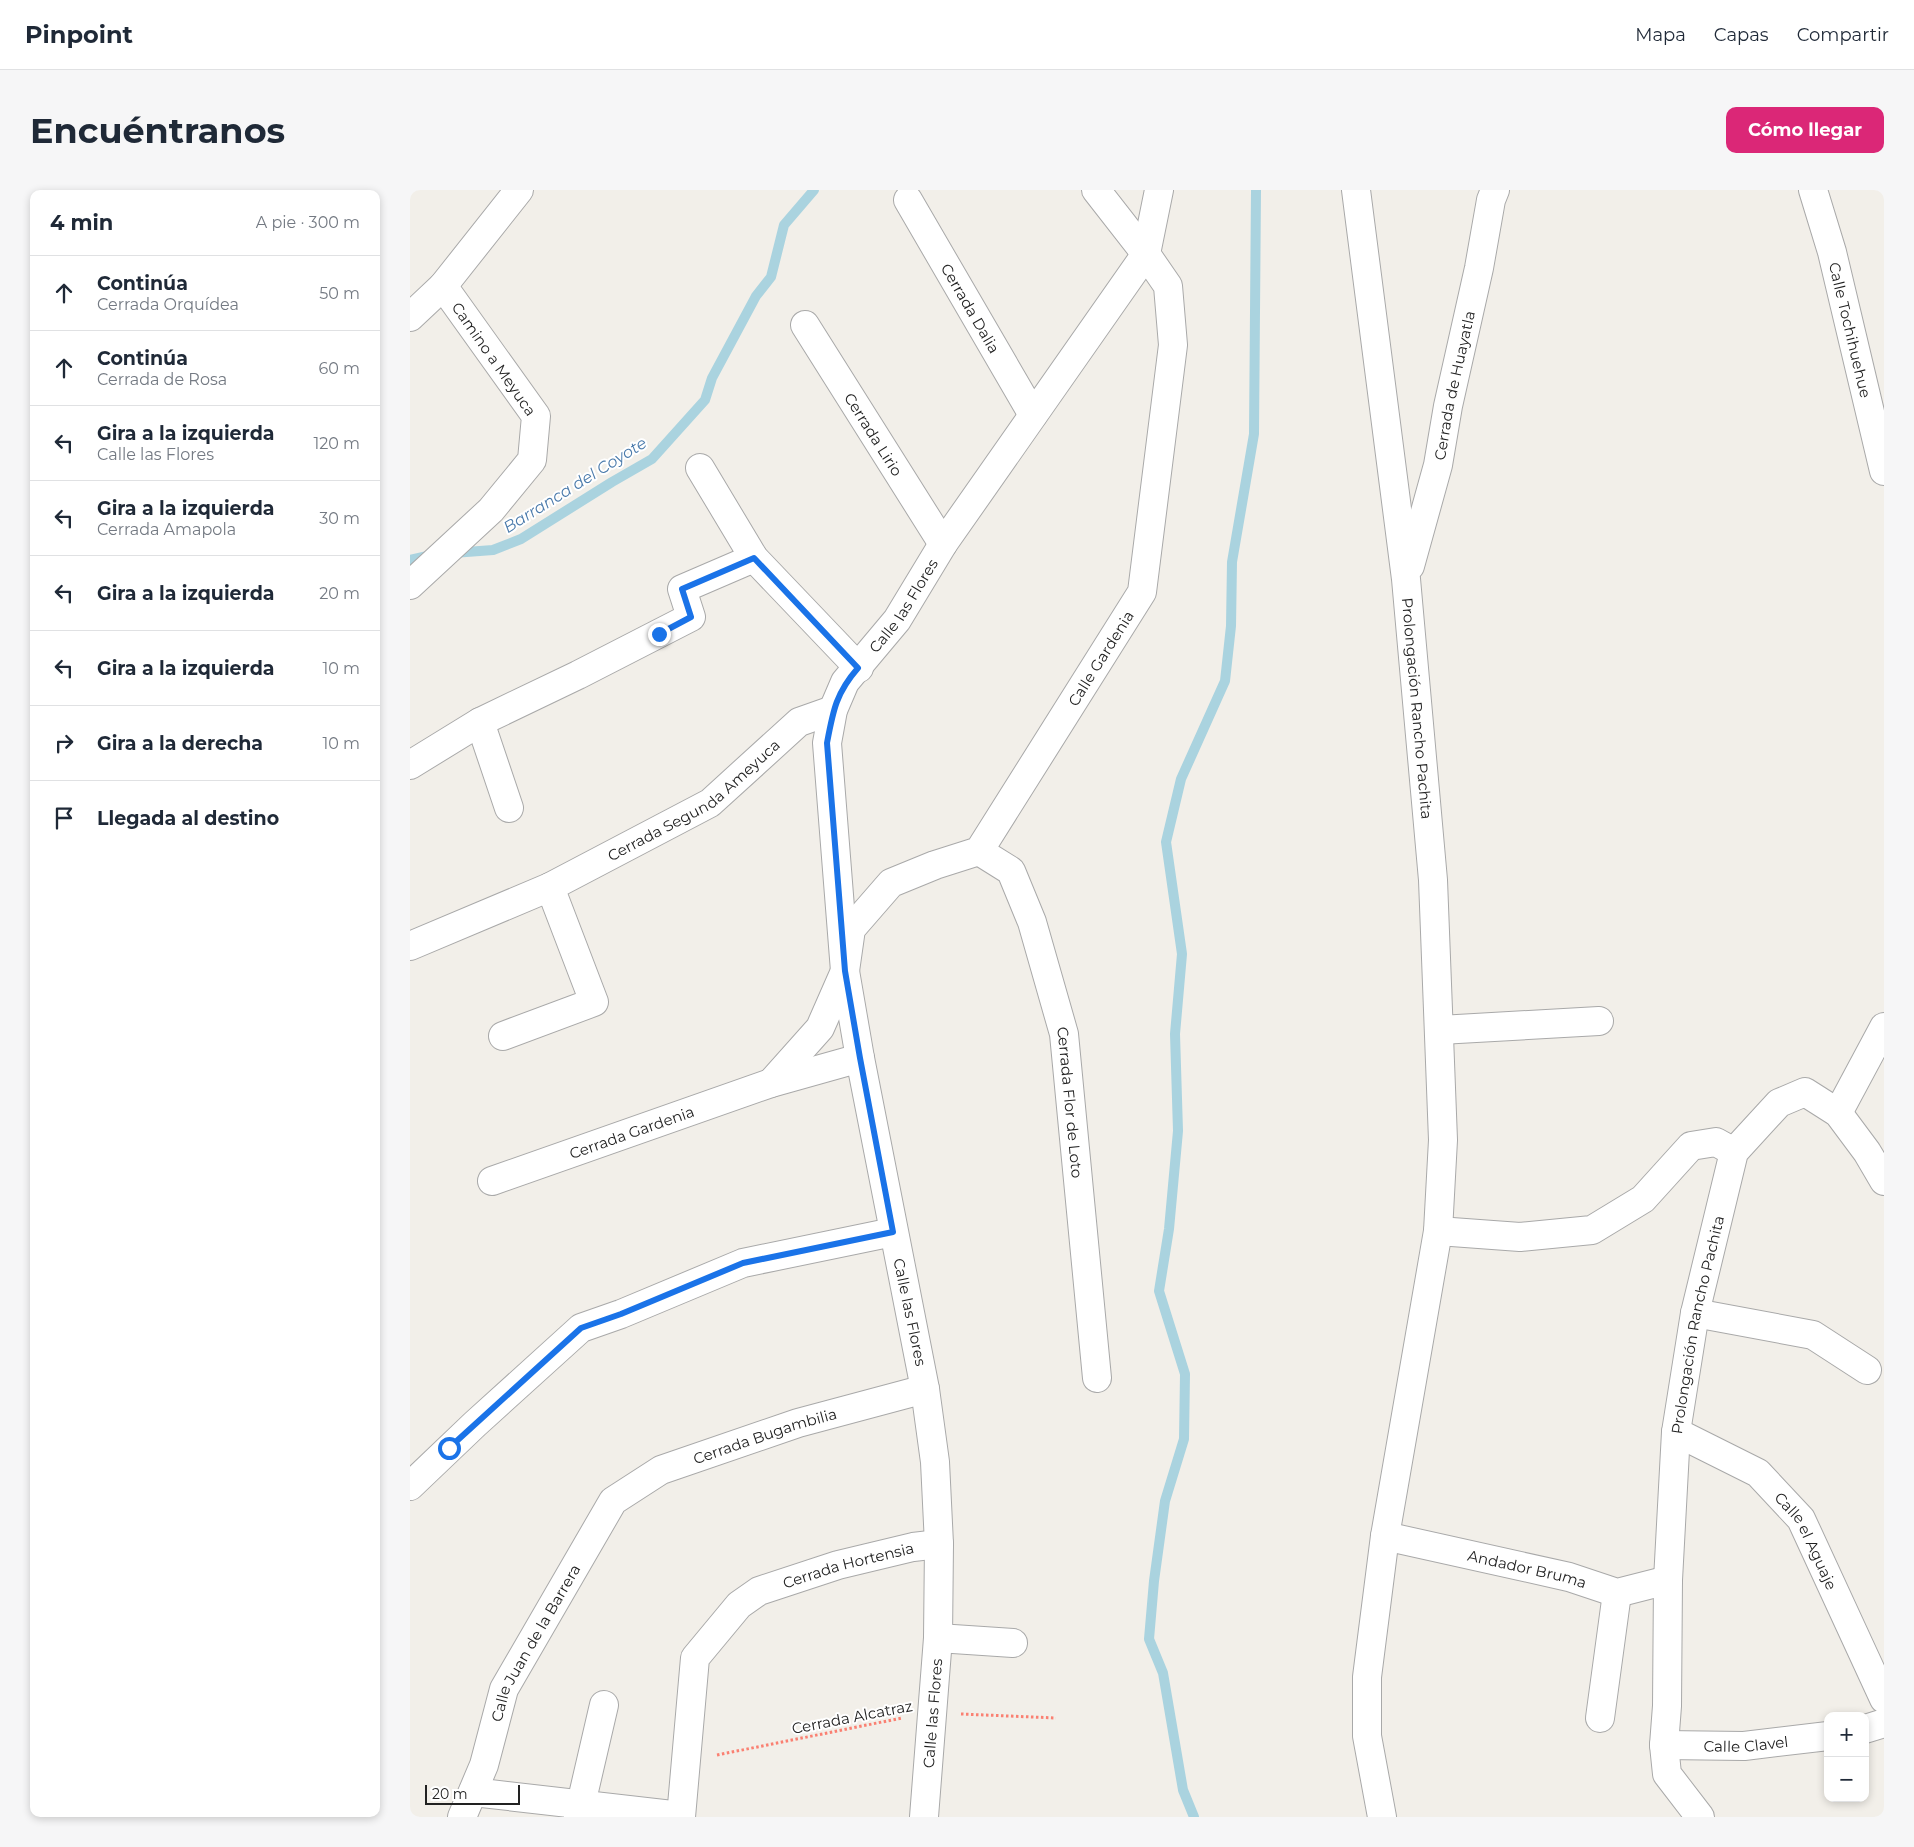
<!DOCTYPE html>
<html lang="es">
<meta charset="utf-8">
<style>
:root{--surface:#fff;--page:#f6f6f7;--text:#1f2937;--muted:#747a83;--line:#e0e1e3;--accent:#db2777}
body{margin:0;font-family:Montserrat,sans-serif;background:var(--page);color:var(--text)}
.controls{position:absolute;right:15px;bottom:15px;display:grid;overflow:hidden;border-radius:10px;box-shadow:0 2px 8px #0003}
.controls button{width:45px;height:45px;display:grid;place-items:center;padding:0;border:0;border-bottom:1px solid var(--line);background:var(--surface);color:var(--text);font:25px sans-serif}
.scale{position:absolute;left:15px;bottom:12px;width:95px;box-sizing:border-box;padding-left:5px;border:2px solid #222;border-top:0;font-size:14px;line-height:18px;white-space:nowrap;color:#222;-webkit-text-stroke:4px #fff;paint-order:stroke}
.stop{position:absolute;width:15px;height:15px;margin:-11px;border:4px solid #1a73e8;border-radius:50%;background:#fff}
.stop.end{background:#1a73e8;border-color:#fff;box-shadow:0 1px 5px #0008}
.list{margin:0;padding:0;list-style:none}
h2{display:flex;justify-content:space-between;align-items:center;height:65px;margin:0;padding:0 20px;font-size:21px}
h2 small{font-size:16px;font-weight:400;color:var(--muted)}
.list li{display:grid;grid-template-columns:32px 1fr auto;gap:15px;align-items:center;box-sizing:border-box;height:75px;padding:0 20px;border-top:1px solid var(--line)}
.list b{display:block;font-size:19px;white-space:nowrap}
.list p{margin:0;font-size:16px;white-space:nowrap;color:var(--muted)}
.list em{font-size:16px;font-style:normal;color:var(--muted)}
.icon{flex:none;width:28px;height:28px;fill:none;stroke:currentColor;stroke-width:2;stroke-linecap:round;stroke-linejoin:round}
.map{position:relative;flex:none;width:1474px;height:1627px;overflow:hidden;border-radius:10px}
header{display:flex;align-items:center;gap:30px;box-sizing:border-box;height:70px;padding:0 25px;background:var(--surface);border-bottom:1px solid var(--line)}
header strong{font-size:24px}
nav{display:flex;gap:28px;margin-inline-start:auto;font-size:18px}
.intro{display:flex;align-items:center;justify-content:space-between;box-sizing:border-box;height:120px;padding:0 30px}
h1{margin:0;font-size:35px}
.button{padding:12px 22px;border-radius:10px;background:var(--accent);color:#fff;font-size:18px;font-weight:700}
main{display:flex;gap:30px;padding:0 30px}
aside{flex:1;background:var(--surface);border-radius:10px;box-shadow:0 2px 8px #0003}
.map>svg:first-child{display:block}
</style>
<header>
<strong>Pinpoint</strong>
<nav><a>Mapa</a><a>Capas</a><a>Compartir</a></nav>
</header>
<div class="intro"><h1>Encuéntranos</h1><a class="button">Cómo llegar</a></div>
<main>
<aside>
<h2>4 min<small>A pie · 300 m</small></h2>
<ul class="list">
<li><svg class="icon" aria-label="ahead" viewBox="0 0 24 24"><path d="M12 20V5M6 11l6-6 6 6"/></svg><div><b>Continúa</b><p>Cerrada Orquídea</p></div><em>50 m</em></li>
<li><svg class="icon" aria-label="ahead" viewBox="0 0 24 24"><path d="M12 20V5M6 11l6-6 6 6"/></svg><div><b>Continúa</b><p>Cerrada de Rosa</p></div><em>60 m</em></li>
<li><svg class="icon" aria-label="left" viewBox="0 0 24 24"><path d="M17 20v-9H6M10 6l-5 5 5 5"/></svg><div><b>Gira a la izquierda</b><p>Calle las Flores</p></div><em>120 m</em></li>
<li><svg class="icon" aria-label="left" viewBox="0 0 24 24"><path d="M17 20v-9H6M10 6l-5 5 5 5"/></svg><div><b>Gira a la izquierda</b><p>Cerrada Amapola</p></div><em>30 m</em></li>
<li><svg class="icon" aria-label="left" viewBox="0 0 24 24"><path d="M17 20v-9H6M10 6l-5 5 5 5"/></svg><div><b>Gira a la izquierda</b></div><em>20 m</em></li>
<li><svg class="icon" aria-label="left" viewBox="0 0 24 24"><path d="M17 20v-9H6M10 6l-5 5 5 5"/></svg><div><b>Gira a la izquierda</b></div><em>10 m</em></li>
<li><svg class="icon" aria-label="right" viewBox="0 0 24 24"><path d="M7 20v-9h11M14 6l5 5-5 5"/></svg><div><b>Gira a la derecha</b></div><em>10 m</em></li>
<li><svg class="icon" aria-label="arrive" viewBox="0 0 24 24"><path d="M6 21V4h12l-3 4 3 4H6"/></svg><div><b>Llegada al destino</b></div></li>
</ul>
</aside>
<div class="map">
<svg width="1474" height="1627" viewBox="0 0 1474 1627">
<rect width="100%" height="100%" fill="#f2efe9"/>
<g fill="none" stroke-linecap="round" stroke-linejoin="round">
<!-- stream -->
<g stroke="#aad3df" stroke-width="10">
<path d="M43 363 83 360 111 349 202 292 242 269 295 210 302 188 346 106 361 87 374 35 404 0"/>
<path d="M0 370 21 365"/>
<path d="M784 1627 773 1600 753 1483 739 1449 744 1391 755 1311 774 1249 775 1184 749 1101 759 1039 768 941 765 844 772 764 756 652 771 589 815 491 821 436 822 372 844 244 846 0"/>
</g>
<defs>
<g id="street">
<path id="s1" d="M946 0 996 389 1023 690 1033 950 1028 1041 975 1346 957 1487V1546L972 1627"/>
<path id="s2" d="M1403 0 1422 62 1474 281"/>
<path id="s3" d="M498 10 623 225"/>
<path d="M0 127 33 96 109 0"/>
<path id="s4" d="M395 135 533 354"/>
<path d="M290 278 344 368 449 478"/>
<path id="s5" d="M1000 376 1028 275 1038 216 1069 78 1081 10 1085 0"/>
<path d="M0 395 81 320 122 270 126 226 33 96"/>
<path d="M70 532 99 618"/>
<path d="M0 575 70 532 168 485 281 427 272 399 344 368"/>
<path id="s6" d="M569 661 601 681 622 732 654 844 687 1188"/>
<path d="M0 756 140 697"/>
<path d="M1030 840 1189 831"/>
<path id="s7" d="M93 846 184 812 140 697 300 613 389 532 423 520"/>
<path id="s8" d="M361 893 410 838 435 781 441 739 481 693 525 675 569 661 732 402 763 155 758 96 736 64 686 0"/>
<path d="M1428 923 1474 837"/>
<path id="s9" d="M82 991 361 893 450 868"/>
<path d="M1028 1041 1110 1047 1182 1040 1233 1009 1281 956 1306 952 1324 962"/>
<path d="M1285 1123 1403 1145 1457 1180"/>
<path id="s10" d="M1266 1242 1348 1283 1391 1329 1474 1509"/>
<path d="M0 1296 65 1234 171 1138 211 1124 333 1073 483 1042"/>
<path id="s11" d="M975 1346 1159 1387 1207 1403 1258 1390"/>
<path d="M528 1448 603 1453"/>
<path d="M1190 1528 1207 1403"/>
<path d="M1455 1539 1474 1533"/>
<path id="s12" d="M1254 1555 1334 1556 1418 1546"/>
<path d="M63 1602 271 1626"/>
<path id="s13" d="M52 1627 74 1575 94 1499 203 1311 251 1280 388 1233 515 1199"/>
<path d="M168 1627 194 1515"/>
<path id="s14" d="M271 1627 285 1468 329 1415 349 1401 428 1375 503 1357 529 1354"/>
<path id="s15" d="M514 1627 528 1448 529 1354 525 1272 515 1199 450 868 435 781 417 553 423 520 435 492 487 430 533 354 736 64 749 0"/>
<path id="s16" d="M1290 1627 1257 1584 1254 1555 1257 1516 1258 1390 1266 1242 1285 1123 1324 962 1369 913 1395 902 1428 923 1457 962 1474 991"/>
</g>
</defs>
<!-- street casing -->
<use href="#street" stroke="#a9a9a9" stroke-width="30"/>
<!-- path -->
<g stroke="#fa8072" stroke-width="3" stroke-dasharray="2.5 2.5" stroke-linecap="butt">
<path d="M551 1524 646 1528"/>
<path d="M307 1565 492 1528"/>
</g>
<!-- street -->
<use href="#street" stroke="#fff" stroke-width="28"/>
</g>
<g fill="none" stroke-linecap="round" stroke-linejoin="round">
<!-- route -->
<path stroke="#1a73e8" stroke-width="6" d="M39 1258 171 1138 211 1124 333 1073 483 1042 450 868 435 781 417 553C423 521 426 503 448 478L344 368 272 399 281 427 249 444"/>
</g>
<g text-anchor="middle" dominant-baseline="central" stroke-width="4" stroke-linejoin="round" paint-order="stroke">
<!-- street labels -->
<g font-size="15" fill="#222" stroke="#fff">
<text stroke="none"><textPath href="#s3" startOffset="125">Cerrada Dalia</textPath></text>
<text stroke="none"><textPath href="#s2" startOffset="145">Calle Tochihuehue</textPath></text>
<text transform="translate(84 169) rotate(55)">Camino a Meyuca</text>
<text stroke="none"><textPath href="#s5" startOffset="186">Cerrada de Huayatla</textPath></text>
<text stroke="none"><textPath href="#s4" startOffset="129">Cerrada Lirio</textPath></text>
<text stroke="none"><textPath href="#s15" startOffset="1244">Calle las Flores</textPath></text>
<text stroke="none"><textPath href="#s8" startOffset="561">Calle Gardenia</textPath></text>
<text stroke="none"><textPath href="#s1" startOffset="522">Prolongación Rancho Pachita</textPath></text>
<text stroke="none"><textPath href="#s7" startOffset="389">Cerrada Segunda Ameyuca</textPath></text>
<text stroke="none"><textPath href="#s6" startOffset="278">Cerrada Flor de Loto</textPath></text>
<text stroke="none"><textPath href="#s9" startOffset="148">Cerrada Gardenia</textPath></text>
<text transform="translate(500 1122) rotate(78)">Calle las Flores</text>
<text stroke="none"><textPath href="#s16" startOffset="506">Prolongación Rancho Pachita</textPath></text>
<text stroke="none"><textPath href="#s13" startOffset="519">Cerrada Bugambilia</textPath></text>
<text stroke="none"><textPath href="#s10" startOffset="176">Calle el Aguaje</textPath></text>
<text stroke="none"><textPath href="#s14" startOffset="346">Cerrada Hortensia</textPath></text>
<text stroke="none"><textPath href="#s11" startOffset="146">Andador Bruma</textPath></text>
<text stroke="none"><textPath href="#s13" startOffset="190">Calle Juan de la Barrera</textPath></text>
<text stroke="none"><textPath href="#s15" startOffset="104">Calle las Flores</textPath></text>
<text transform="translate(442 1527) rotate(-11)">Cerrada Alcatraz</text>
<text stroke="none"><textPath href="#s12" startOffset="82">Calle Clavel</textPath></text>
</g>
<!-- water labels -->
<g font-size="16" font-style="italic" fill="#4a7aab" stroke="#fff">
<text transform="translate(165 295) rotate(-32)">Barranca del Coyote</text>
</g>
</g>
</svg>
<div class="controls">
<button>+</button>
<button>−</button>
</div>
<div class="scale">20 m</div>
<div class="stop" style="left:39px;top:1258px"></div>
<div class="stop end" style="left:249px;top:444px"></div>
</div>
</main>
